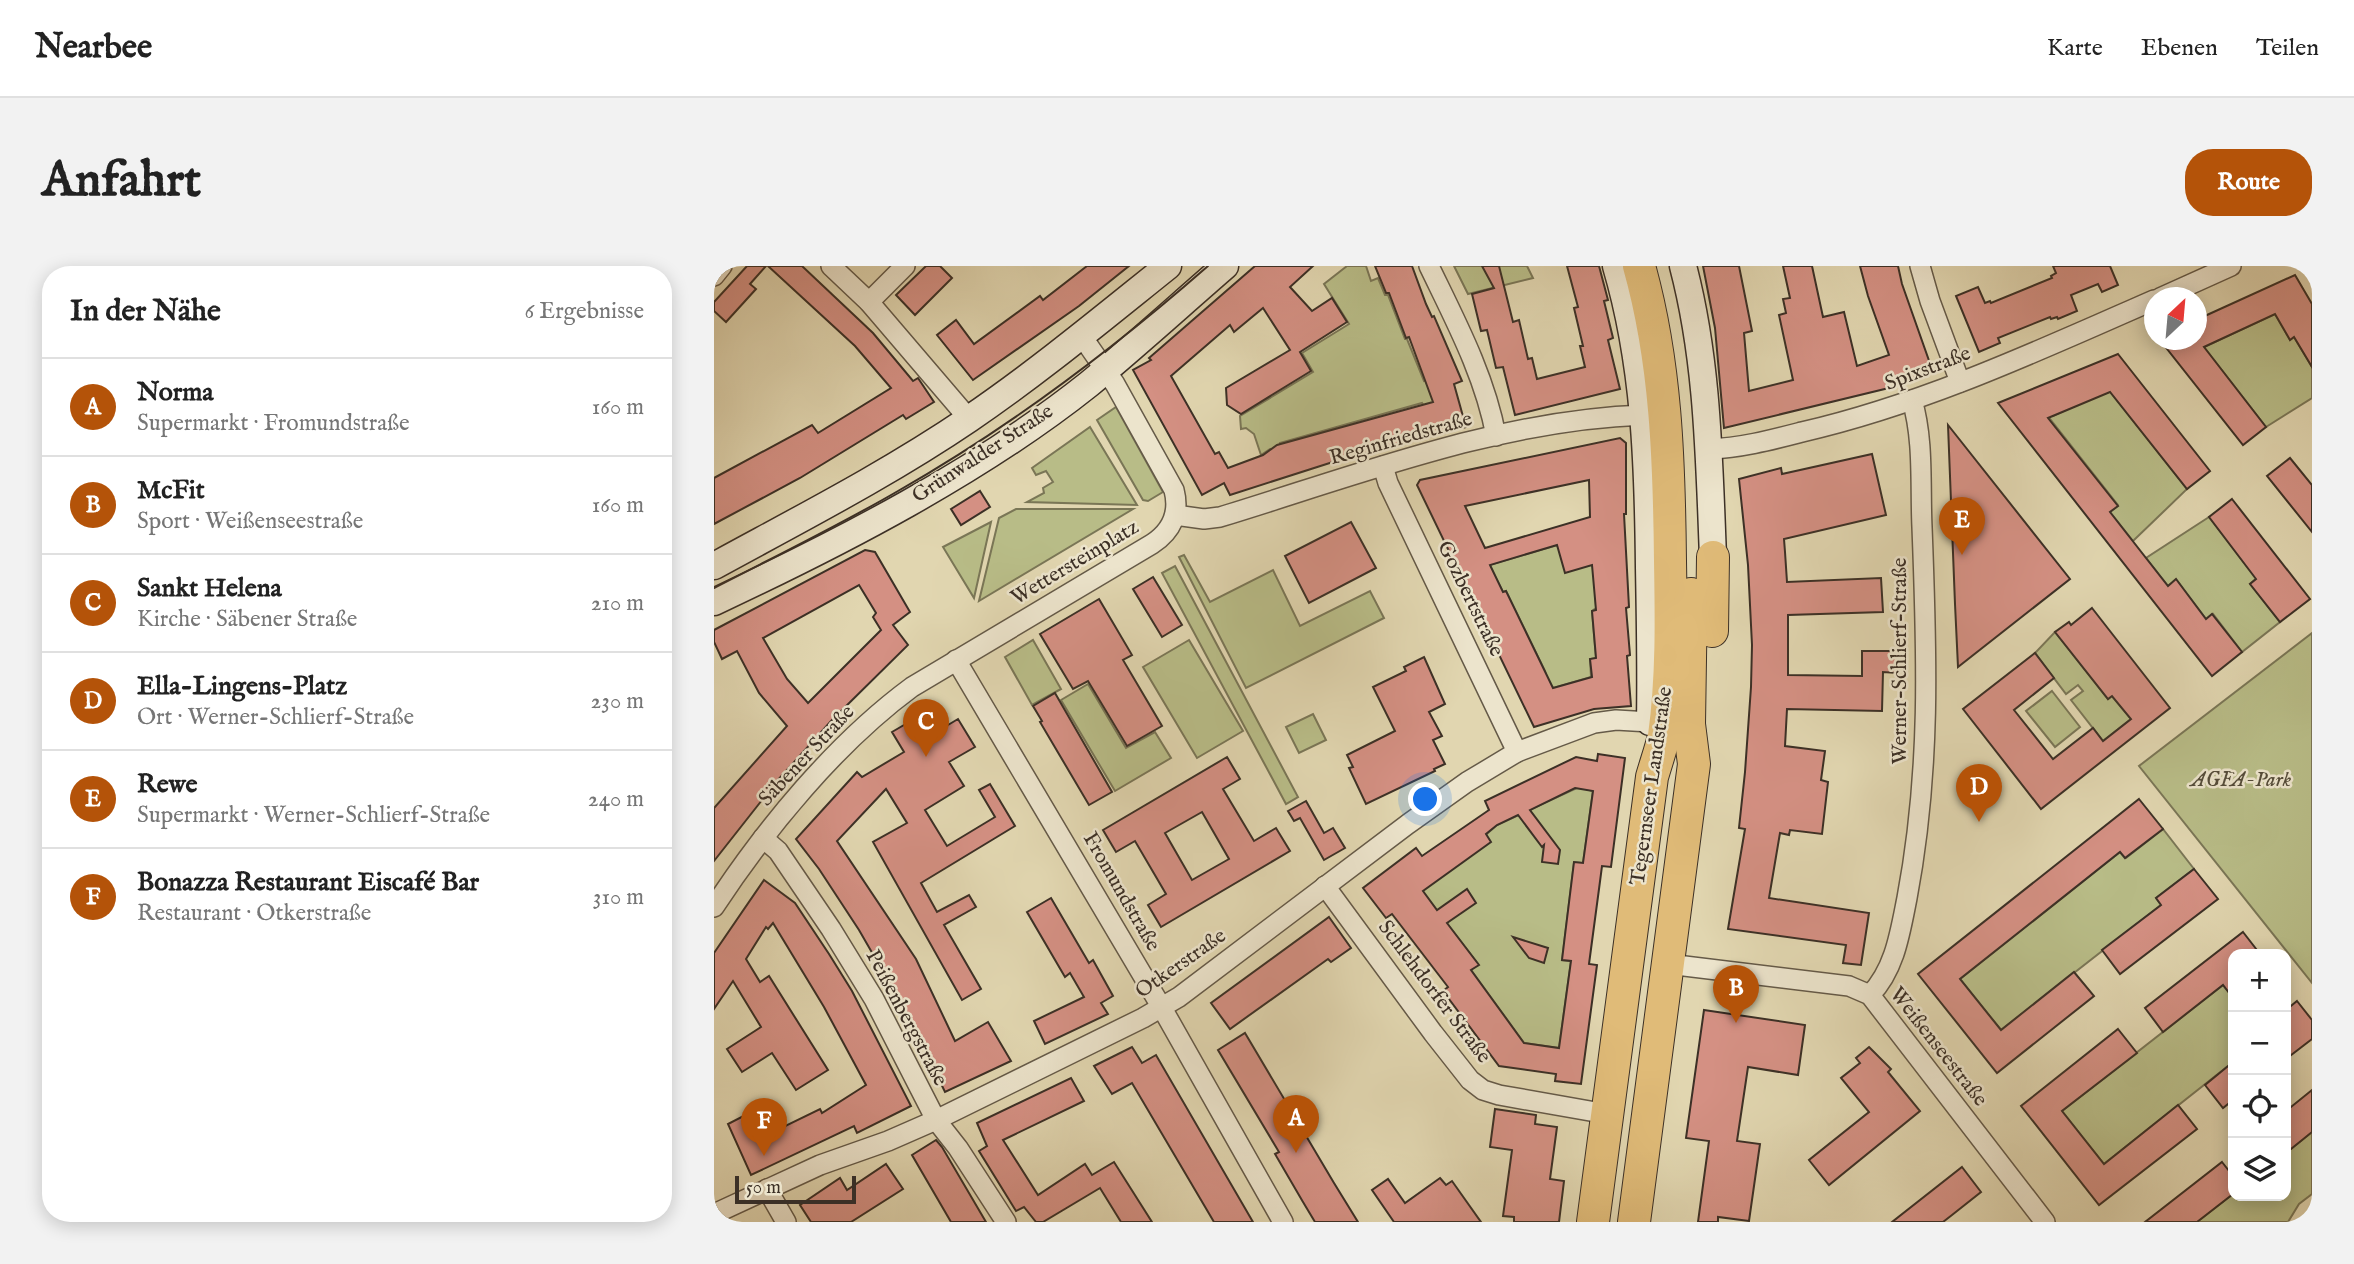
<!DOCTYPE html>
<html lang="de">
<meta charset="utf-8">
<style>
:root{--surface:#fff;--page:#f2f2f2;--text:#222;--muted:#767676;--line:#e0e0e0;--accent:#b45309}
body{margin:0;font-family:"IM FELL English",serif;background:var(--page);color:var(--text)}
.controls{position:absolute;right:21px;bottom:21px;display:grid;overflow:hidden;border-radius:14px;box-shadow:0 4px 18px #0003}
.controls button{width:63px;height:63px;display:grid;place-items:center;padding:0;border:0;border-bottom:2px solid var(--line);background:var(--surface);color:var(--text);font:35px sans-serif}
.compass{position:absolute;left:1430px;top:21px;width:63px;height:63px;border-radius:50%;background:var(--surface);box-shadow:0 4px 18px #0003;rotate:26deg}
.scale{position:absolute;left:21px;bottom:18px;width:121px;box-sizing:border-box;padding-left:7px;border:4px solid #3c3026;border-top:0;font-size:19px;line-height:24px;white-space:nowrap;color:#3c3026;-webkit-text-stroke:5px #ece4cc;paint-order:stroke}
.you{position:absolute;left:712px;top:534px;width:24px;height:24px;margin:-18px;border:5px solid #fff;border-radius:50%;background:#1a73e8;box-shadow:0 0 0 10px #1a73e833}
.badge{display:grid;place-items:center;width:46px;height:46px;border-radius:50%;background:var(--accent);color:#fff;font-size:23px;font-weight:700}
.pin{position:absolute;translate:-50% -58px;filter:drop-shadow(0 2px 4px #0008)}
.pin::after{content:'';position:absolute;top:37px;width:24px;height:21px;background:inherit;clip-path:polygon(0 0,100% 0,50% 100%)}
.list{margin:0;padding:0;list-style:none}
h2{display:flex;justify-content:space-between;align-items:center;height:91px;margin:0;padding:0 28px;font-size:30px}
h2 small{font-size:23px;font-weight:400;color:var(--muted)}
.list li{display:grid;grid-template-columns:46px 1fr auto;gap:21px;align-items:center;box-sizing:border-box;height:98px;padding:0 28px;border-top:2px solid var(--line)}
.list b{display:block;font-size:26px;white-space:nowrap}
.list p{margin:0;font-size:23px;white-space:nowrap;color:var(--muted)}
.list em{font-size:23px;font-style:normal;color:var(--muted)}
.icon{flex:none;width:38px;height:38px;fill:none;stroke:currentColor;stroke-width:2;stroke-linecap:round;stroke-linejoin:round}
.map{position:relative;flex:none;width:1598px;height:956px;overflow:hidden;border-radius:28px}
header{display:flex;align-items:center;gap:42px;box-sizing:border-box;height:98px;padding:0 35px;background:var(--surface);border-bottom:2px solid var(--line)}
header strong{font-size:33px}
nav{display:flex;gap:38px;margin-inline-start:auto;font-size:24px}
.intro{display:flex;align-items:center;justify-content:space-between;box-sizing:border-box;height:168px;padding:0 42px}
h1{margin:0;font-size:49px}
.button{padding:18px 32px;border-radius:28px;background:var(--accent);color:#fff;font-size:24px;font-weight:700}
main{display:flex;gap:42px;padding:0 42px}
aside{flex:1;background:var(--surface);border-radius:28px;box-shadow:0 4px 18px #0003}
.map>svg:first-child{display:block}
</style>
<header>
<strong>Nearbee</strong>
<nav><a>Karte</a><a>Ebenen</a><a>Teilen</a></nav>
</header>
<div class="intro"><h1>Anfahrt</h1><a class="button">Route</a></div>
<main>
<aside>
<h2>In der Nähe<small>6 Ergebnisse</small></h2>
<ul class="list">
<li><span class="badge">A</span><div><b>Norma</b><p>Supermarkt · Fromundstraße</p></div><em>160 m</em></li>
<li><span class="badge">B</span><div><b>McFit</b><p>Sport · Weißenseestraße</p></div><em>160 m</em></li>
<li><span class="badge">C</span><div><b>Sankt Helena</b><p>Kirche · Säbener Straße</p></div><em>210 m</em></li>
<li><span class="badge">D</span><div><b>Ella-Lingens-Platz</b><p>Ort · Werner-Schlierf-Straße</p></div><em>230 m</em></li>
<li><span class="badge">E</span><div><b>Rewe</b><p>Supermarkt · Werner-Schlierf-Straße</p></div><em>240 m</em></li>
<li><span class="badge">F</span><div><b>Bonazza Restaurant Eiscafé Bar</b><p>Restaurant · Otkerstraße</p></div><em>310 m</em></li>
</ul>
</aside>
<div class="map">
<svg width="1598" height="956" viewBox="0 0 1598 956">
<rect width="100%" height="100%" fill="#e1d6b0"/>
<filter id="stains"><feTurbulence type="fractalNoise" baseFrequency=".00286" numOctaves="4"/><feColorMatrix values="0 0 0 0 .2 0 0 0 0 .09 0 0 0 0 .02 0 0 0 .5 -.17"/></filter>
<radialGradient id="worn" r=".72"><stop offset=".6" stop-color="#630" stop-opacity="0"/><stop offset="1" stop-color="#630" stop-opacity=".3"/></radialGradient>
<!-- green -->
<g fill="#b8bc87" stroke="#7a7656" stroke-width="2">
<path d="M633 0H652L657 15 664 12 671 29H674L691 73H693L710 115 713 114 722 137 710 140 708 137 566 177 567 182 558 185 556 183 547 189 540 168 532 162 527 163 526 150 599 106 588 87 635 58 610 18Z"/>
<path d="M740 0H813L819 12 754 28Z"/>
<path d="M1561 48 1576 74 1580 71 1598 101V132L1552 161 1490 81Z"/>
<path d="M1395 124 1473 223 1419 275 1396 246 1404 239 1333 149 1339 150Z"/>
<path d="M402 141 449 226 434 235 429 234 383 154Z"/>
<path d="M376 161 423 239 313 236 330 227 329 222 339 216 332 205 322 209 318 202Z"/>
<path d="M302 243H419L265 335 285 252Z"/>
<path d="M1495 251 1535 303 1544 311 1536 318 1566 356 1528 386 1499 348 1492 353 1462 314 1454 320 1432 292Z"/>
<path d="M277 256 260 332 229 281Z"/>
<path d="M878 269 882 342 878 345 882 392 876 393 877 411 836 423 831 405 792 325 789 326 775 299Z"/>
<path d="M470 289 496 336 559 304 586 360 656 325 670 352 532 422 465 291Z"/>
<path d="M461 300 584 531 572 538 448 307Z"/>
<path d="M1341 366 1394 433 1398 430 1417 453 1389 475 1357 434 1369 425 1364 419 1352 428 1321 387Z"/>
<path d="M1598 367V717L1425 500Z"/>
<path d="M319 374 347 423 318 439 291 391Z"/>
<path d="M475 374 529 465 483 492 429 401Z"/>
<path d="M374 418 412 482 441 466 457 492 401 525 347 434Z"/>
<path d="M1338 425 1366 461 1341 481 1312 445Z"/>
<path d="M599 448 612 474 585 487 572 461Z"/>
<path d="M865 521 879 525 869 597 860 596 848 694 857 695 845 782 810 777 757 704 764 698 708 625 783 559Z"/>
<path d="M1449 563 1480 603 1442 632 1447 639 1287 764 1246 713 1406 586 1412 592Z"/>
<path d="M1509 719 1515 726 1519 723V796L1390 898 1348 845Z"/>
<path d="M1598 866V928L1585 938 1574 956H1483L1519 928V930H1572V887Z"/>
</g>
<!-- building -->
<g fill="#d49083" stroke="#3c3026" stroke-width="2" fill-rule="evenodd">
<path d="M33 0H52L36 18 42 23 12 56 0 45V36Z"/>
<path d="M54 0H88L159 67 199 115 204 112 220 136 192 153 189 149 86 212 0 258V212L98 159 104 167 177 122 141 80Z"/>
<path d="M212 0H226L238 12 201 49 182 29Z"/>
<path d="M373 0H415L365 40 259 114 223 69 242 54 260 78 326 30 329 34Z"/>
<path d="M541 0H599L576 21 598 45 618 32 633 56 586 86 597 105 527 148 513 139 512 122 576 84 549 42 520 66 516 59 457 110 501 188 505 186 514 202 549 189 563 179 719 136 695 71 692 72 675 27H672L661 0H698L712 38 718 51 720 50 748 115 740 118 752 161 622 195 516 229 510 217 488 229 419 104 437 94 435 92Z"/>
<path d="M768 0H785L799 56 805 54 814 93 818 92 823 113 871 101 866 80H869L860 42 864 41 853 0H885L894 34 890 35 899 72 894 74 906 123 801 149 789 101 782 102 773 64 767 65 758 28 780 22Z"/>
<path d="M989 0H1025L1038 65 1030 67 1035 125 1079 114 1065 49 1072 47 1069 33 1076 32 1069 0H1098L1109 51 1130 46 1143 100 1175 89 1154 30 1146 0H1184L1188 18 1219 106 1179 121 1010 162 1001 62Z"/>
<path d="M1339 0H1396L1404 19 1388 26 1384 18 1357 29 1363 45 1344 53 1343 51 1337 53 1336 51 1284 72 1286 77 1265 86 1242 30 1264 21 1271 37 1276 35 1277 37 1338 12 1337 10 1342 7Z"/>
<path d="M1581 9 1598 38V101L1580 71 1576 74 1561 48 1490 81 1552 161 1529 179 1446 74H1482V54Z"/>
<path d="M1404 88 1496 205 1473 223 1396 126 1334 152 1404 240 1396 246 1454 320 1462 313 1492 353 1498 348 1528 386 1498 410 1284 137Z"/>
<path d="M1234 159 1356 313 1244 401 1241 338Z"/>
<path d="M906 172 912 177V248H910L915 341 912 342 916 389 913 390 917 440 880 443 820 461 703 219 706 214ZM875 214 876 251 771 282 751 240ZM843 279 851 307 878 299 882 344 878 345 882 392 876 393 878 411 839 422 792 325 789 326 776 299Z"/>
<path d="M1158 188 1172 249 1070 273 1071 286 1073 316 1167 312 1169 346 1074 349V409L1148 410V385H1183V407L1169 406 1168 445 1073 443 1071 480 1111 485 1107 514 1114 516 1108 568 1076 564 1075 569 1066 567 1055 632 1155 647 1147 699 1129 697 1132 679 1014 663 1031 563 1025 562 1031 506 1037 421 1038 379 1034 299 1025 213 1067 202 1068 208Z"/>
<path d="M1576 192 1598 219V266L1553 210Z"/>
<path d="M266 225 276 241 247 259 237 243Z"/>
<path d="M1518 233 1596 333 1566 356 1536 318 1542 313 1495 251Z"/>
<path d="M637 256 662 302 595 337 571 290Z"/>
<path d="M151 284 161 286 196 346 179 359 194 379 118 454 63 515 0 595V542L73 460 45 427 23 385 8 393 0 376V364ZM145 319 162 347 159 351 167 364 94 437 73 413 49 372Z"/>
<path d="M439 311 468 359 448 371 419 323Z"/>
<path d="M385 333 418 389 409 394 448 460 413 480 374 415 359 423 326 368Z"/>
<path d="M1378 342 1456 442 1327 543 1249 443 1321 387 1340 412 1300 444 1339 493 1379 462 1389 475 1417 453 1398 430 1394 433 1341 366 1355 356 1357 359Z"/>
<path d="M710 391 731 438 715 446 728 470 719 474 731 498 720 503 721 505 652 538 635 502 639 501 633 489 681 465 659 421 692 405 690 401Z"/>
<path d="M341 427 398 526 375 539 326 456 328 455 319 440Z"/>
<path d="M207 449 219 468 244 453 261 481 235 496 250 520 211 544 233 580 281 551 265 524 276 518 301 560 207 617 223 646 255 629 262 641 230 659 267 723 248 734 159 576 193 557 172 523 123 575 202 693 241 775 274 756 297 795 231 826 194 749 145 664 105 603 82 573 143 506 148 511 190 486 178 466Z"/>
<path d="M884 488 911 492 897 601 888 600 885 623 875 698 883 699 867 818 841 815 842 808 785 800 729 725 734 721 678 648 672 652 649 622 702 582 708 590 775 544 771 535 862 491 883 495ZM861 522 879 525 869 597 860 596 851 669 848 694 857 695 845 782 810 777 757 704 765 699 733 657 762 637 753 623 723 644 709 625 777 576 772 568 783 559 804 549 828 581 830 579 828 596 844 598 846 584 816 544Z"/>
<path d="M513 491 526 513 509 523 540 575 562 562 576 585 447 661 434 639 452 628 421 575 402 586 389 564ZM488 546 515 593 478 614 451 567Z"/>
<path d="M1425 533 1449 563 1411 592 1406 586 1246 713 1287 764 1360 706 1380 730 1283 807 1204 708Z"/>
<path d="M592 535 610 567 619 562 631 582 610 594 586 552 580 555 574 545Z"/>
<path d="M1480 603 1504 633 1406 708 1388 684 1447 639 1442 632Z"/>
<path d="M50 614 81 637 115 688 138 725 197 840 143 867 140 860 37 909 14 858 41 844 53 869 106 843 108 847 152 819 110 741 59 657 54 663 52 661 32 693 46 716 55 710 114 804 82 824 58 787 28 806 13 783 47 761 19 715 0 743V687Z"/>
<path d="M337 632 375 697 379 694 399 730 387 737 394 748 331 778 320 755 370 731 356 707 351 711 313 646Z"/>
<path d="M615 651 637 682 617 696 614 693 516 763 497 737Z"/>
<path d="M1529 666 1546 688H1519V732L1509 719 1449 766 1431 742Z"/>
<path d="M799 671 834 682 830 697 815 692Z"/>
<path d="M1583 735 1598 754V773L1572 793V744Z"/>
<path d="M990 744 1091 759 1084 809 1034 801 1023 875 1046 878 1035 955 1004 951V956H984L995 875 972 872Z"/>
<path d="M1404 763 1423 787 1348 845 1390 898 1464 839 1483 863 1385 939 1307 840Z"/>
<path d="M531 767 620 917 644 956H601L589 936 561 888 565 886 504 784Z"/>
<path d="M418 781 428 797 442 789 539 956H500L418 817 398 828 380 800Z"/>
<path d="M1155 781 1177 803 1174 806 1206 845 1115 919 1095 894 1155 846 1127 812 1146 797 1142 792Z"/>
<path d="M1519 796V834L1509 842 1491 819Z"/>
<path d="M357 812 370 835 289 874 324 929 371 898 378 909 400 896 438 956H407L386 922 329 956H322L310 941 302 945 265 885 273 880 263 857Z"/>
<path d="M1598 824V866L1572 887V845Z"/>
<path d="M781 843 822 849 821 858 843 861 836 913 850 915 845 956H800V951L789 950 798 884 776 881Z"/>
<path d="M222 874 228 881 272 956H237L198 889Z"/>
<path d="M1508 896 1519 910V928L1483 956H1431Z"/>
<path d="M172 898 189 923 137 956H97L86 939 126 912 133 924Z"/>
<path d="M1248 901 1267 926 1238 949 1229 956H1178Z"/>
<path d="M726 912 732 919 738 915 767 956H680L658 924 674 913 691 937Z"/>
</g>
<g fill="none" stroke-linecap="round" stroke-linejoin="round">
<defs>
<g id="minor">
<path d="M117 0 155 36 255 153"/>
<path d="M715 0C741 54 771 110 782 170"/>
<path d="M1206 0 1216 35 1246 116"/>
<path d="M0 10 8 0"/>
<path d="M1446 32 1517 0"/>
<path d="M155 36 191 0"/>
<path d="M995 183C1027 182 1057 174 1088 166 1210 138 1326 84 1440 34"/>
<path d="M669 200 674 217 803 486"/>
<path d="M461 249 490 253 506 251C644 209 784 154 930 149"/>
<path d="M242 394 448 742 569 956"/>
<path d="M49 572 64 585 117 663 160 733 222 854 244 882 292 956"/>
<path d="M611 620 719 767 756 814 769 824 785 829 893 848"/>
<path d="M0 641C52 562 122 477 198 421L438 278C458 265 466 247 460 224L401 118 367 69"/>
<path d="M954 698 1135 720 1156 729 1331 956"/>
<path d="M1156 729C1181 703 1186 667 1193 632 1217 505 1213 389 1208 261 1206 220 1210 174 1198 134"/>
<path d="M53 923 72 956"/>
<path d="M0 948 106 899 174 875 222 854 429 752 465 731 694 558 753 516 803 486 880 457 902 454 936 456"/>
</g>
<g id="secondary">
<path d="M902 0C931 98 934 199 935 301 936 353 937 404 936 456"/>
<path d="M969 0C994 95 995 193 999 291"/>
<path d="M0 300C86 253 174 208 255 153 324 106 389 52 454 0"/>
<path d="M0 336C126 277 266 205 375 118 421 80 466 39 511 0"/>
</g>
<g id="trunk">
<path d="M998 365 999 291"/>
<path d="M879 956 938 511C942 497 947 483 950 470 958 412 957 352 956 295 955 195 952 96 925 0"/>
<path d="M920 956 980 498 975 458 977 328"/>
</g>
</defs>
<!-- minor casing -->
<use href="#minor" stroke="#655a48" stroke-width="22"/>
<!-- secondary casing -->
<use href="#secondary" stroke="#3c3026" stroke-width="29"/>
<!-- trunk casing -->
<use href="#trunk" stroke="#3c3026" stroke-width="34"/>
<!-- minor -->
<use href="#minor" stroke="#ece4cc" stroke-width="19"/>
<!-- secondary -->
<use href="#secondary" stroke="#ece4cc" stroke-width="26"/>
<!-- trunk -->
<use href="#trunk" stroke="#e0bb78" stroke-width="32"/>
<!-- tram -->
<path stroke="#3c3026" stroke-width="2" d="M0 322C62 290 124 260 184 225 295 162 398 84 494 0"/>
</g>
<g text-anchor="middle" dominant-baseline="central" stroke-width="5" stroke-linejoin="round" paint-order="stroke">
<!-- street labels -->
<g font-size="21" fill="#3c3026" stroke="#ece4cc">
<text transform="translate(1214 103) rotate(-21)">Spixstraße</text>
<text transform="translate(687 173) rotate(-16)">Reginfriedstraße</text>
<text transform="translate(269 188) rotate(-33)">Grünwalder Straße</text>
<text transform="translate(361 297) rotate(-31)">Wettersteinplatz</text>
<text transform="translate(756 333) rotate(64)">Gozbertstraße</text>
<text transform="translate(1186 395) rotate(-90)">Werner-Schlierf-Straße</text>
<text transform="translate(93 490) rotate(-47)">Säbener Straße</text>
<text transform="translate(938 520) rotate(-82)">Tegernseer Landstraße</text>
<text transform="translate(407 626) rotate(60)">Fromundstraße</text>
<text transform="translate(467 698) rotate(-35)">Otkerstraße</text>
<text transform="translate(720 726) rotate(53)">Schlehdorfer Straße</text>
<text transform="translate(192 752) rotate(62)">Peißenbergstraße</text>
<text transform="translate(1224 781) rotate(52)">Weißenseestraße</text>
</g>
<!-- park labels -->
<g font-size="21" font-style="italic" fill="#554c39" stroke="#ece4cc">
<text x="1527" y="514">AGFA-Park</text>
</g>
</g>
<rect width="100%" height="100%" filter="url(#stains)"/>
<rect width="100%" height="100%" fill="url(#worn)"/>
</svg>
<div class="controls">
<button>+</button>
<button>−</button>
<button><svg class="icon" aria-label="locate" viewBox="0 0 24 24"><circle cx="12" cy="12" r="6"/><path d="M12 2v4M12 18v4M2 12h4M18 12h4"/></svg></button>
<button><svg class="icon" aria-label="layers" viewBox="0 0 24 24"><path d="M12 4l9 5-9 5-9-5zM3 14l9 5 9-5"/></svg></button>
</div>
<svg class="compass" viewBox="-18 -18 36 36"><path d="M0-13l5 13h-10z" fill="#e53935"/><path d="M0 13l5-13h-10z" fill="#767676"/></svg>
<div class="scale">50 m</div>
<div class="you"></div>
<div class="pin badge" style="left:582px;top:887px">A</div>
<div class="pin badge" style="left:1022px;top:757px">B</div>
<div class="pin badge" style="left:212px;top:491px">C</div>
<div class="pin badge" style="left:1265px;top:556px">D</div>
<div class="pin badge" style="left:1248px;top:289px">E</div>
<div class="pin badge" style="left:50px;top:890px">F</div>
</div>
</main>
